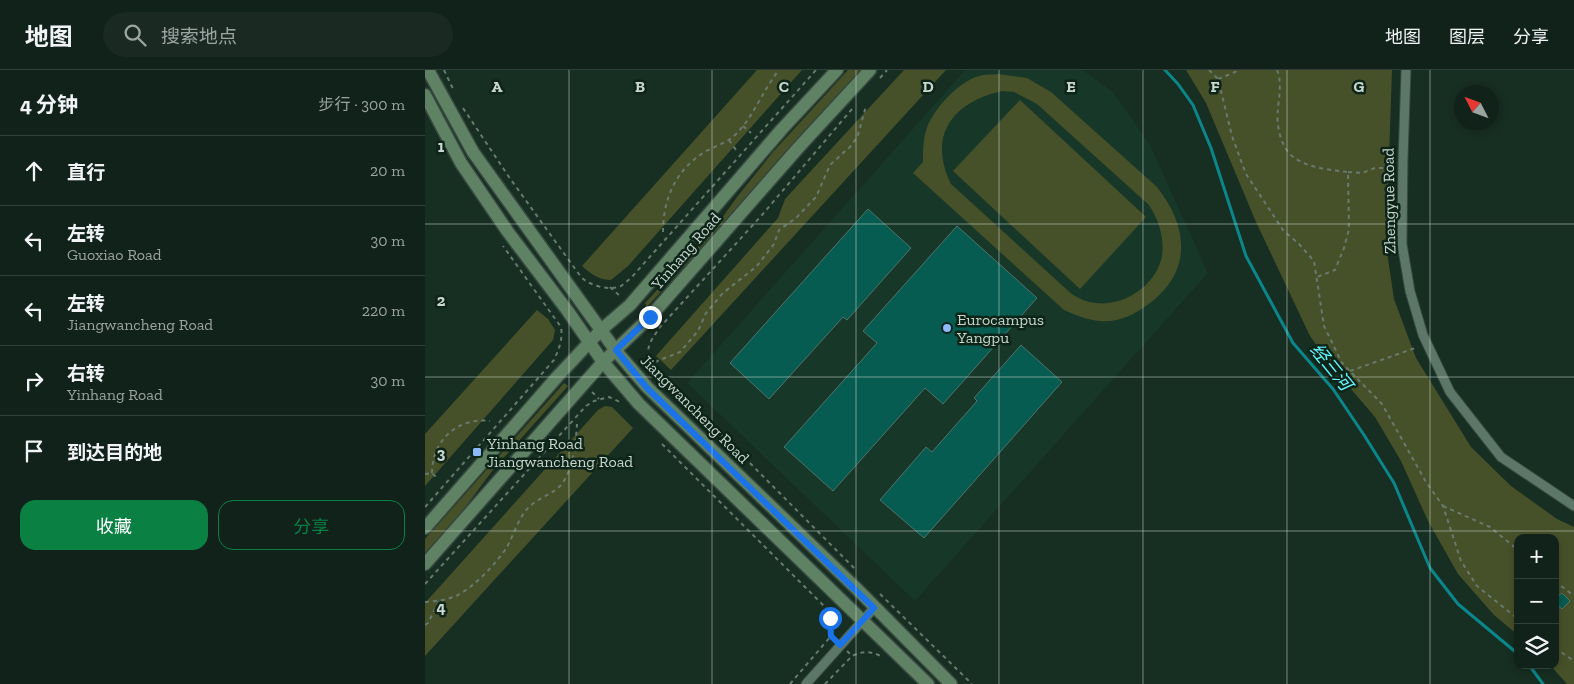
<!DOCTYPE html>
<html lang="zh">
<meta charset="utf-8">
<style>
:root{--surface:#11221a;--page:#1a2a23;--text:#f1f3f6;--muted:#9ca4a2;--line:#303f39;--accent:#0b8043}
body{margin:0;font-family:"Zilla Slab","Noto Sans SC",serif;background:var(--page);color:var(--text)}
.controls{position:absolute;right:15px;bottom:15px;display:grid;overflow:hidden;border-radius:10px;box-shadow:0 2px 8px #0003}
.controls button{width:45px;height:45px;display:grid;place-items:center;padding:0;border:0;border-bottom:1px solid var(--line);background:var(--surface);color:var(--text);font:25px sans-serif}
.compass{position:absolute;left:1029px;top:15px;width:45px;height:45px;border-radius:50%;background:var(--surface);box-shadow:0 2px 8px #0003;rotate:312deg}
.stop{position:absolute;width:15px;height:15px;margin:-11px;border:4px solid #1a73e8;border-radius:50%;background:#fff}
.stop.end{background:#1a73e8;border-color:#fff;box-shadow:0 1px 5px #0008}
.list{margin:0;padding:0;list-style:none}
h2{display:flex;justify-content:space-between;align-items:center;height:65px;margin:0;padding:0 20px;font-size:21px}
h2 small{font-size:16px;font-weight:400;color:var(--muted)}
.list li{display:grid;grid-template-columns:32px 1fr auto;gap:15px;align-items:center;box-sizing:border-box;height:70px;padding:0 20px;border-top:1px solid var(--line)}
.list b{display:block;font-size:19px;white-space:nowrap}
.list p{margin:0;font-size:16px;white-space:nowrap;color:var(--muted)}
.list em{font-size:16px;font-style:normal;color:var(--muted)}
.actions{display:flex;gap:10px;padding:15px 20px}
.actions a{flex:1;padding:11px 0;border:1px solid var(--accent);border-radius:15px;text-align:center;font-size:18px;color:var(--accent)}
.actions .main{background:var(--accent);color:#fff}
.icon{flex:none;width:28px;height:28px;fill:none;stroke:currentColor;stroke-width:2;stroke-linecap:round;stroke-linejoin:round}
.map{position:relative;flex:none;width:1149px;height:614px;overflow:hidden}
header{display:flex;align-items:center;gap:30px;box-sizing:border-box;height:70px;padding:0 25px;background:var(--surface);border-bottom:1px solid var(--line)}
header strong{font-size:24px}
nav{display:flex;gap:28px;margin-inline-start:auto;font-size:18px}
.search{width:350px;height:45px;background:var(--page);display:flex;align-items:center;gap:12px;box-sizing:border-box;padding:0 18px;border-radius:28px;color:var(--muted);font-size:19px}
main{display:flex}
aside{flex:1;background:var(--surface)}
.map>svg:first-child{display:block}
</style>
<header>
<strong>地图</strong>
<div class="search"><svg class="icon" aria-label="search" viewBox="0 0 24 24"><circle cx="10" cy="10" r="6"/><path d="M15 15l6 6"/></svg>搜索地点</div>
<nav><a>地图</a><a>图层</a><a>分享</a></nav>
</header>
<main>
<aside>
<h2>4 分钟<small>步行 · 300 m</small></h2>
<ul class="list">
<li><svg class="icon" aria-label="ahead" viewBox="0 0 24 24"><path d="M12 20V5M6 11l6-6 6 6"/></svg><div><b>直行</b></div><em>20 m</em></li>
<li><svg class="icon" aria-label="left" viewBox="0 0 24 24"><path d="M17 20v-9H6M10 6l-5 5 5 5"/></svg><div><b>左转</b><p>Guoxiao Road</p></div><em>30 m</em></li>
<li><svg class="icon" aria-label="left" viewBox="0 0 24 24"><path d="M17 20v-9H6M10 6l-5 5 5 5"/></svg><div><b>左转</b><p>Jiangwancheng Road</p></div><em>220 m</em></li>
<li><svg class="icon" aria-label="right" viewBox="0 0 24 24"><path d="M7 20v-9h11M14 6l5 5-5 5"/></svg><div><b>右转</b><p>Yinhang Road</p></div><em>30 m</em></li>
<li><svg class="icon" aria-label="arrive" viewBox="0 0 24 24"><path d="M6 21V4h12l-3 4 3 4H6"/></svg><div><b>到达目的地</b></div></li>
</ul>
<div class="actions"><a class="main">收藏</a><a>分享</a></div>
</aside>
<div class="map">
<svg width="1149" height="614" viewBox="0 0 1149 614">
<rect width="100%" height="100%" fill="#172e22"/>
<!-- built -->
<path fill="#173728" d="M540 0H658L688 22 725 75 783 203 490 531 262 313Z"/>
<!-- green -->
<g fill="#475129" fill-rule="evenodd">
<path d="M332 0H377L203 196 186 210C174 210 166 204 157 196Z"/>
<path d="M423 0H437L222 237 220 233 290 158 312 127 348 82Z"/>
<path d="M479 0H521L246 300 231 286 353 148 360 129Z"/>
<path d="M761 0H967L961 175 969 229 991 288 1046 377 1086 416 1132 449 1149 457V614H1142L1125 595H1130V468H1093V565L1069 545 1033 504 1003 451 976 391 950 347 907 297 885 266 831 152 781 33Z"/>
<path d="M573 4 602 8 626 22 732 117C764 158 768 203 721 236 708 245 692 253 675 251 663 250 650 245 639 240L488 103 498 92C498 82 498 71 501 61 506 41 534 11 554 6 559 4 567 5 573 4ZM577 21 589 22 612 34 724 135C734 150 741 172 736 190 727 223 683 245 652 227 647 225 644 221 640 218L526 114C502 65 528 32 577 21Z"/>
<path d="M595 30 721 147 655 219 528 101Z"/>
<path d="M112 240 123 249 130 260 128 270 0 416V364Z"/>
<path d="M139 313 143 316 67 401 34 446 0 484V469Z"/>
<path d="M180 336 187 337 208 358 0 586V533L173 340Z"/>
</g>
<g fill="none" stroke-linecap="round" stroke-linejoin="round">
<!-- stream -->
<g stroke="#0b878c" stroke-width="3">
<path d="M740 0 753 14 768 35 786 78 821 186 868 273 908 319 939 365 969 413 1005 498 1033 534 1093 584"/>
<path d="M1104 595 1118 614"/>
</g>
</g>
<!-- building -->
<g fill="#075c51" stroke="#52726b">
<path d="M443 139 486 178 422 250 418 247 344 329 305 293Z"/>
<path d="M532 156 612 228 518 334 500 318 408 421 359 377 452 273 438 261Z"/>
<path d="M596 275 637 312 499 468 455 430 501 377 507 382 552 331 549 328Z"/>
<path d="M1137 523 1145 531 1137 539 1130 533V529Z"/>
</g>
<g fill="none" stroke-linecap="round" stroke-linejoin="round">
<defs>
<g id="street">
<path d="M981 0 978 89 977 174 985 221 998 265 1025 322 1076 387 1149 436"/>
<path d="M381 614 449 538"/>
</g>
<g id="secondary">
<path d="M3 0 48 82 191 281 222 317 433 520 526 614"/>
<path d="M0 25 36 93 83 162 142 240 178 292 214 334 503 614"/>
<path d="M0 458 132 307 176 260 205 235 357 59 412 0"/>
<path d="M0 494 178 292 225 247 374 77 445 0"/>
</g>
</defs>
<!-- street casing -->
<use href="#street" stroke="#35483e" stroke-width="11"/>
<!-- secondary casing -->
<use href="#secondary" stroke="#35483e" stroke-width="15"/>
<!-- path -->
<g stroke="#677a6f" stroke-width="2" stroke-dasharray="4 4" stroke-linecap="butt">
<path d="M19 0 29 21"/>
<path d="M784 0 793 9 807 66 821 104 858 160 874 174 889 191 899 256 917 293 957 334 1001 412 1018 436 1036 491 1052 516 1093 549"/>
<path d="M852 0C857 11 854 27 853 39 851 53 855 76 867 86 881 98 906 100 923 102L924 159 919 178 910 200 892 207"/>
<path d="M455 8 462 0"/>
<path d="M793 9 815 0"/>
<path d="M38 38 84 107 156 207C165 216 184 221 196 216 199 214 202 211 206 208L391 0"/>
<path d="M427 39 337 145 236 256C223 274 218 282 229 302L303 371 431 500"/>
<path d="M318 56 326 63"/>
<path d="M304 70 311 80"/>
<path d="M923 102 937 103 950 98H968"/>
<path d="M238 162C238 130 250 101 278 83 289 76 301 74 311 64 329 46 338 20 354 0"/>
<path d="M185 217 196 227"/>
<path d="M230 292 255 282 273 261 281 243 298 223 332 196 349 174 354 160 371 148 391 127 405 95 427 75 433 65 441 36"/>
<path d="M925 301 993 277"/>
<path d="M167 322 174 329"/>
<path d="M237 374 401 538 405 545 406 566 409 569"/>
<path d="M7 403C7 371 32 347 65 351"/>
<path d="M0 404 7 403 13 409"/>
<path d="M1018 436 1065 457 1093 480"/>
<path d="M0 437 129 290C134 279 138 269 136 257L78 176"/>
<path d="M1130 511 1149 526"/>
<path d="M0 514 161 336 169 331 184 327 197 333"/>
<path d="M455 524 547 614"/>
<path d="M0 532C11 531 23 530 33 525 51 515 71 494 82 477 88 466 92 453 99 443 108 429 124 427 135 416 148 402 151 372 152 354"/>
<path d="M405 548 412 541"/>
<path d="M0 555 3 553 14 531"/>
<path d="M1130 578 1149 591"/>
<path d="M422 581 427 586C437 581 445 581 456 586"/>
<path d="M365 614 406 566"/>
<path d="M400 614 427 586"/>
</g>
<!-- street -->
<use href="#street" stroke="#5c7667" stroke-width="9"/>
<!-- secondary -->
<use href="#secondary" stroke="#5f8164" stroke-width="12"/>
</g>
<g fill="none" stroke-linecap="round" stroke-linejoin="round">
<!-- route -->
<path stroke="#1a73e8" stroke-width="6" d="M225 247 191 280 222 318 449 538 415 575 406 566 405 548"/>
</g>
<!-- grid -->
<path fill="none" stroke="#c9d7ce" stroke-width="1" stroke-opacity="0.55" d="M144 0V614M287 0V614M431 0V614M574 0V614M718 0V614M862 0V614M1005 0V614M0 154H1149M0 307H1149M0 461H1149"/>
<!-- markers -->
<g fill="#8cb9fc" stroke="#0d2419" stroke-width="2">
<circle cx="522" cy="258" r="5"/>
<rect x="47" y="377" width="10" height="10" rx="2.5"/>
</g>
<g text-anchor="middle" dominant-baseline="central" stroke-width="5" stroke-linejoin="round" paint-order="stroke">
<!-- street labels -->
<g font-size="16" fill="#c9d7ce" stroke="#0d2419">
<text transform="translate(964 131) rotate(-91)">Zhengyue Road</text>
<text transform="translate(261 181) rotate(-49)">Yinhang Road</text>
<text transform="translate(270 339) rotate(45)">Jiangwancheng Road</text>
</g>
<!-- poi labels -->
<g font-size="16" fill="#c9d7ce" stroke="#0d2419" text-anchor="start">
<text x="532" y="249">Eurocampus<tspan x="532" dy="18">Yangpu</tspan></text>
<text x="62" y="373">Yinhang Road<tspan x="62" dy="18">Jiangwancheng Road</tspan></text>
</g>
<!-- water labels -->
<g font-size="18" font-style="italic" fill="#65f7fe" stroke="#0d2419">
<text transform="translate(906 297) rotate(51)">经三河</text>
</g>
</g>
<g font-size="16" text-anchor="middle" font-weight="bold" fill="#c9d7ce" stroke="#0d2419" stroke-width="5" stroke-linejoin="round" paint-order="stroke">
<text x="72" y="22">A</text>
<text x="215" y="22">B</text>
<text x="359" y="22">C</text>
<text x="503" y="22">D</text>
<text x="646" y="22">E</text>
<text x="790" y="22">F</text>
<text x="934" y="22">G</text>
<text x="16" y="82">1</text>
<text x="16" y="236">2</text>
<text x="16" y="389">3</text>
<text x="16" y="543">4</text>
</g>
</svg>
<div class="controls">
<button>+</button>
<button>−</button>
<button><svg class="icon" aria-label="layers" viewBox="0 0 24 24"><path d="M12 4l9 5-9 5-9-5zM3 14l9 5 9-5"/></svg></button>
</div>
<svg class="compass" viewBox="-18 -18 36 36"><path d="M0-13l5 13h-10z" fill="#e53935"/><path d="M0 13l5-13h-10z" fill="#9ca4a2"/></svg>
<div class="stop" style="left:405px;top:548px"></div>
<div class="stop end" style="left:225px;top:247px"></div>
</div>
</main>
